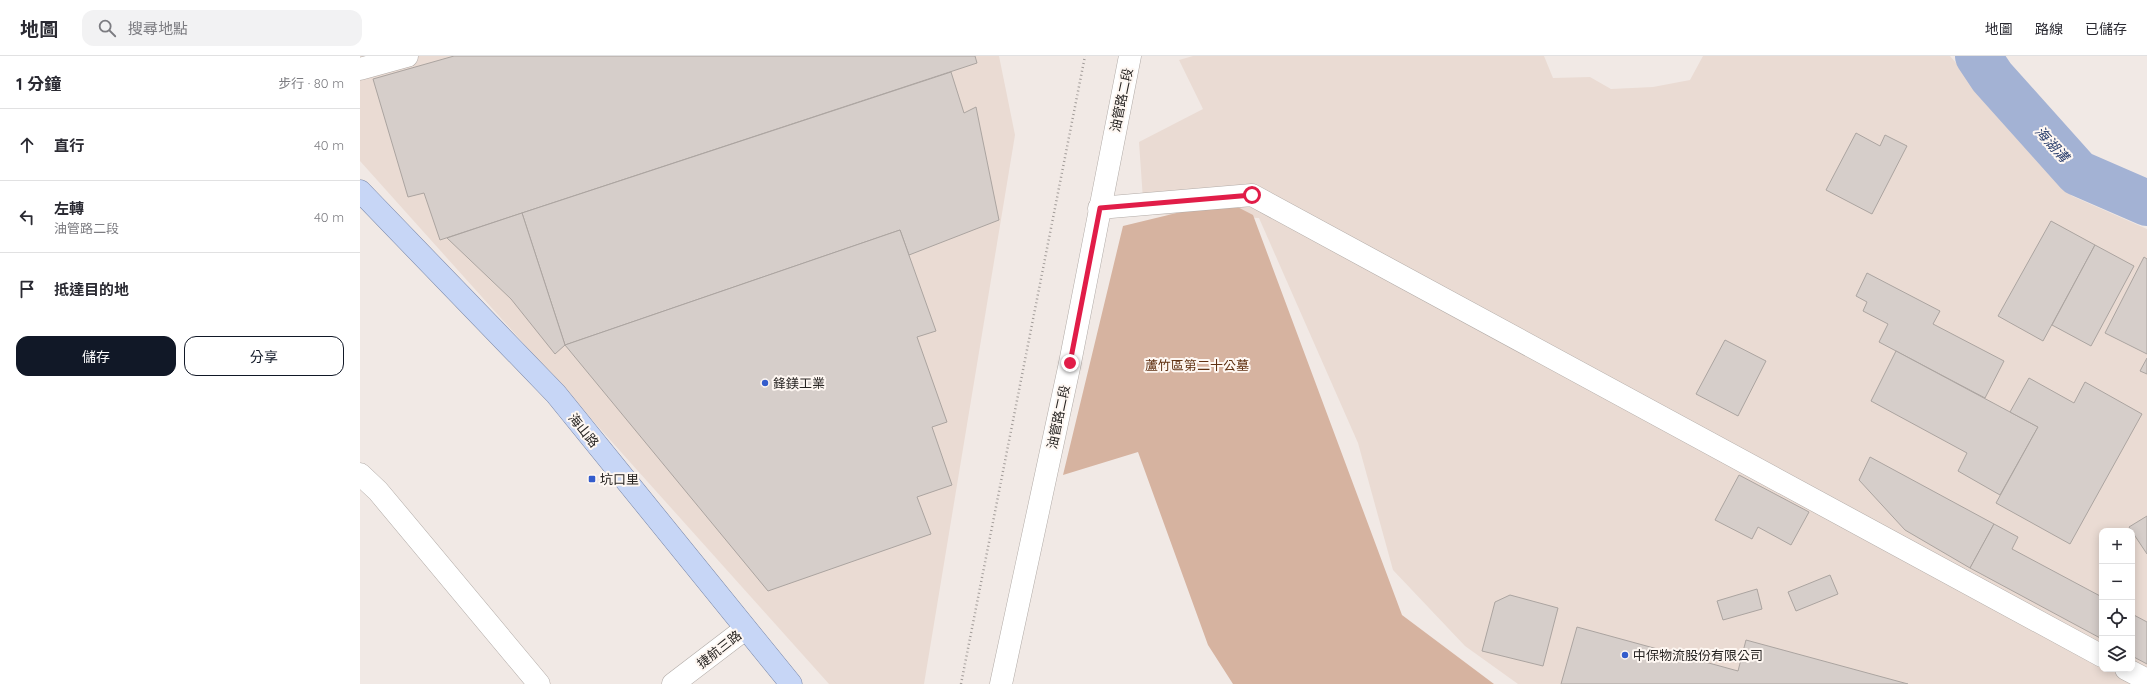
<!DOCTYPE html>
<html lang="zh-TW">
<meta charset="utf-8">
<style>
:root{--surface:#fff;--page:#f2f2f3;--text:#2b2b33;--muted:#7c7c81;--line:#e1e1e2;--accent:#111827}
body{margin:0;font-family:Quicksand,"Noto Sans TC",sans-serif;background:var(--page);color:var(--text)}
.controls{position:absolute;right:12px;bottom:12px;display:grid;overflow:hidden;border-radius:8px;box-shadow:0 2px 10px #0003}
.controls button{width:36px;height:36px;display:grid;place-items:center;padding:0;border:0;border-bottom:1px solid var(--line);background:var(--surface);color:var(--text);font:20px sans-serif}
.stop{position:absolute;width:12px;height:12px;margin:-9px;border:3px solid #e11d48;border-radius:50%;background:#fff}
.stop.end{background:#e11d48;border-color:#fff;box-shadow:0 1px 4px #0008}
.list{margin:0;padding:0;list-style:none}
h2{display:flex;justify-content:space-between;align-items:center;height:52px;margin:0;padding:0 16px;font-size:17px}
h2 small{font-size:13px;font-weight:400;color:var(--muted)}
.list li{display:grid;grid-template-columns:26px 1fr auto;gap:12px;align-items:center;box-sizing:border-box;height:72px;padding:0 16px;border-top:1px solid var(--line)}
.list b{display:block;font-size:15px;white-space:nowrap}
.list p{margin:0;font-size:13px;white-space:nowrap;color:var(--muted)}
.list em{font-size:13px;font-style:normal;color:var(--muted)}
.actions{display:flex;gap:8px;padding:12px 16px}
.actions a{flex:1;padding:9px 0;border:1px solid var(--accent);border-radius:12px;text-align:center;font-size:14px;color:var(--accent)}
.actions .main{background:var(--accent);color:#fff}
.icon{flex:none;width:22px;height:22px;fill:none;stroke:currentColor;stroke-width:2;stroke-linecap:round;stroke-linejoin:round}
.map{position:relative;flex:none;width:1787px;height:628px;overflow:hidden}
header{display:flex;align-items:center;gap:24px;box-sizing:border-box;height:56px;padding:0 20px;background:var(--surface);border-bottom:1px solid var(--line)}
header strong{font-size:19px}
nav{display:flex;gap:22px;margin-inline-start:auto;font-size:14px}
.search{width:280px;height:36px;background:var(--page);display:flex;align-items:center;gap:10px;box-sizing:border-box;padding:0 14px;border-radius:12px;color:var(--muted);font-size:15px}
main{display:flex}
aside{flex:1;background:var(--surface)}
.map>svg:first-child{display:block}
</style>
<header>
<strong>地圖</strong>
<div class="search"><svg class="icon" aria-label="search" viewBox="0 0 24 24"><circle cx="10" cy="10" r="6"/><path d="M15 15l6 6"/></svg>搜尋地點</div>
<nav><a>地圖</a><a>路線</a><a>已儲存</a></nav>
</header>
<main>
<aside>
<h2>1 分鐘<small>步行 · 80 m</small></h2>
<ul class="list">
<li><svg class="icon" aria-label="ahead" viewBox="0 0 24 24"><path d="M12 20V5M6 11l6-6 6 6"/></svg><div><b>直行</b></div><em>40 m</em></li>
<li><svg class="icon" aria-label="left" viewBox="0 0 24 24"><path d="M17 20v-9H6M10 6l-5 5 5 5"/></svg><div><b>左轉</b><p>油管路二段</p></div><em>40 m</em></li>
<li><svg class="icon" aria-label="arrive" viewBox="0 0 24 24"><path d="M6 21V4h12l-3 4 3 4H6"/></svg><div><b>抵達目的地</b></div></li>
</ul>
<div class="actions"><a class="main">儲存</a><a>分享</a></div>
</aside>
<div class="map">
<svg width="1787" height="628" viewBox="0 0 1787 628">
<rect width="100%" height="100%" fill="#f1e9e5"/>
<!-- built -->
<g fill="#eadbd3" fill-rule="evenodd">
<path d="M0 0H639L655 79 564 628H469L0 105Z"/>
<path d="M833 0H1184L1193 22 1230 21 1251 33 1293 31 1330 24 1343 0H1590L1712 140 1787 173V628H1158L1105 590 1033 514 998 387 899 162 784 158 779 86 843 53 819 4ZM1742 475H1772V613H1742Z"/>
</g>
<!-- green -->
<path fill="#d6b3a0" d="M866 145 893 159 1042 559 1134 628H873L848 589 778 396 703 419 763 170Z"/>
<g fill="none" stroke-linecap="round" stroke-linejoin="round">
<!-- river -->
<path stroke="#a3b2d4" stroke-width="46" d="M1618 0 1632 21 1718 117 1787 147"/>
</g>
<!-- building -->
<g fill="#d6ceca" stroke="#aba4a0">
<path d="M94 0H615L617 7 80 184 64 137 48 141 13 23Z"/>
<path d="M591 16 604 57 616 51 639 164 549 199 540 174 205 289 162 157Z"/>
<path d="M1496 77 1520 90 1525 79 1547 90 1512 158 1466 134Z"/>
<path d="M162 157 205 289 195 298 151 243 87 182Z"/>
<path d="M1691 165 1735 189 1683 285 1638 260Z"/>
<path d="M540 174 576 275 557 281 587 366 572 371 592 429 557 441 571 478 408 535 205 289Z"/>
<path d="M1735 189 1774 210 1731 290 1692 269Z"/>
<path d="M1784 201 1787 203V298L1745 277Z"/>
<path d="M1507 217 1580 255 1573 268 1644 305 1625 342 1519 286 1528 268 1503 255 1507 246 1496 240Z"/>
<path d="M1365 284 1406 305 1378 360 1336 338Z"/>
<path d="M1536 295 1678 371 1640 439 1598 415 1607 397 1511 345Z"/>
<path d="M1787 302V318L1780 315Z"/>
<path d="M1669 322 1714 347 1725 326 1782 358 1710 488 1636 447 1678 371 1650 356Z"/>
<path d="M1510 401 1634 468 1610 512 1545 474 1499 424Z"/>
<path d="M1379 419 1449 456 1431 489 1398 471 1392 483 1355 464Z"/>
<path d="M1787 460V498L1769 471Z"/>
<path d="M1634 468 1658 481 1652 493 1742 541V583L1610 512Z"/>
<path d="M1470 519 1478 538 1436 555 1428 536Z"/>
<path d="M1397 533 1402 553 1363 564 1357 545Z"/>
<path d="M1150 539 1198 552 1183 610 1122 595 1135 546Z"/>
<path d="M1772 558 1787 566V608L1772 600Z"/>
<path d="M1217 571 1378 615 1386 584 1548 628H1201Z"/>
</g>
<g fill="none" stroke-linecap="round" stroke-linejoin="round">
<defs>
<g id="minor">
<path d="M0 13 47 0"/>
<path d="M739 152 892 139 1742 600"/>
<path d="M0 418 18 435 179 628"/>
<path d="M1766 613 1787 624"/>
<path d="M313 628 385 573"/>
<path d="M641 628 710 307 770 0"/>
</g>
<path id="major" d="M0 135 196 338 431 628"/>
</defs>
<!-- minor casing -->
<use href="#minor" stroke="#b2aba7" stroke-width="23"/>
<!-- major casing -->
<use href="#major" stroke="#7786a8" stroke-width="23"/>
<!-- path -->
<path stroke="#a19b98" stroke-width="2.5" stroke-dasharray="1 3" stroke-linecap="butt" d="M601 628 725 0"/>
<!-- minor -->
<use href="#minor" stroke="#fff" stroke-width="22"/>
<!-- major -->
<use href="#major" stroke="#c7d6f6" stroke-width="22"/>
</g>
<g fill="none" stroke-linecap="round" stroke-linejoin="round">
<!-- route -->
<path stroke="#e11d48" stroke-width="5" d="M710 307 740 152 892 139"/>
</g>
<!-- markers -->
<g fill="#345ccc" stroke="#fef7f2" stroke-width="1.5">
<circle cx="405" cy="327" r="4"/>
<rect x="228" y="419" width="8" height="8" rx="2"/>
<circle cx="1265" cy="599" r="4"/>
</g>
<g text-anchor="middle" dominant-baseline="central" stroke-width="4" stroke-linejoin="round" paint-order="stroke">
<!-- street labels -->
<g font-size="13" fill="#282523" stroke="#fef7f2">
<text transform="translate(761 44) rotate(-78)">油管路二段</text>
<text transform="translate(698 361) rotate(-78)">油管路二段</text>
<text transform="translate(224 374) rotate(51)">海山路</text>
<text transform="translate(359 593) rotate(-38)">捷航三路</text>
</g>
<!-- park labels -->
<g font-size="13" fill="#603112" stroke="#fef7f2">
<text x="837" y="309">蘆竹區第二十公墓</text>
</g>
<!-- poi labels -->
<g font-size="13" fill="#282523" stroke="#fef7f2" text-anchor="start">
<text x="413" y="327">鋒鎂工業</text>
<text x="240" y="423">坑口里</text>
<text x="1273" y="599">中保物流股份有限公司</text>
</g>
<!-- water labels -->
<g font-size="14" font-style="italic" fill="#314471" stroke="#fef7f2">
<text transform="translate(1692 88) rotate(48)">海湖溝</text>
</g>
</g>
</svg>
<div class="controls">
<button>+</button>
<button>−</button>
<button><svg class="icon" aria-label="locate" viewBox="0 0 24 24"><circle cx="12" cy="12" r="6"/><path d="M12 2v4M12 18v4M2 12h4M18 12h4"/></svg></button>
<button><svg class="icon" aria-label="layers" viewBox="0 0 24 24"><path d="M12 4l9 5-9 5-9-5zM3 14l9 5 9-5"/></svg></button>
</div>
<div class="stop" style="left:892px;top:139px"></div>
<div class="stop end" style="left:710px;top:307px"></div>
</div>
</main>
